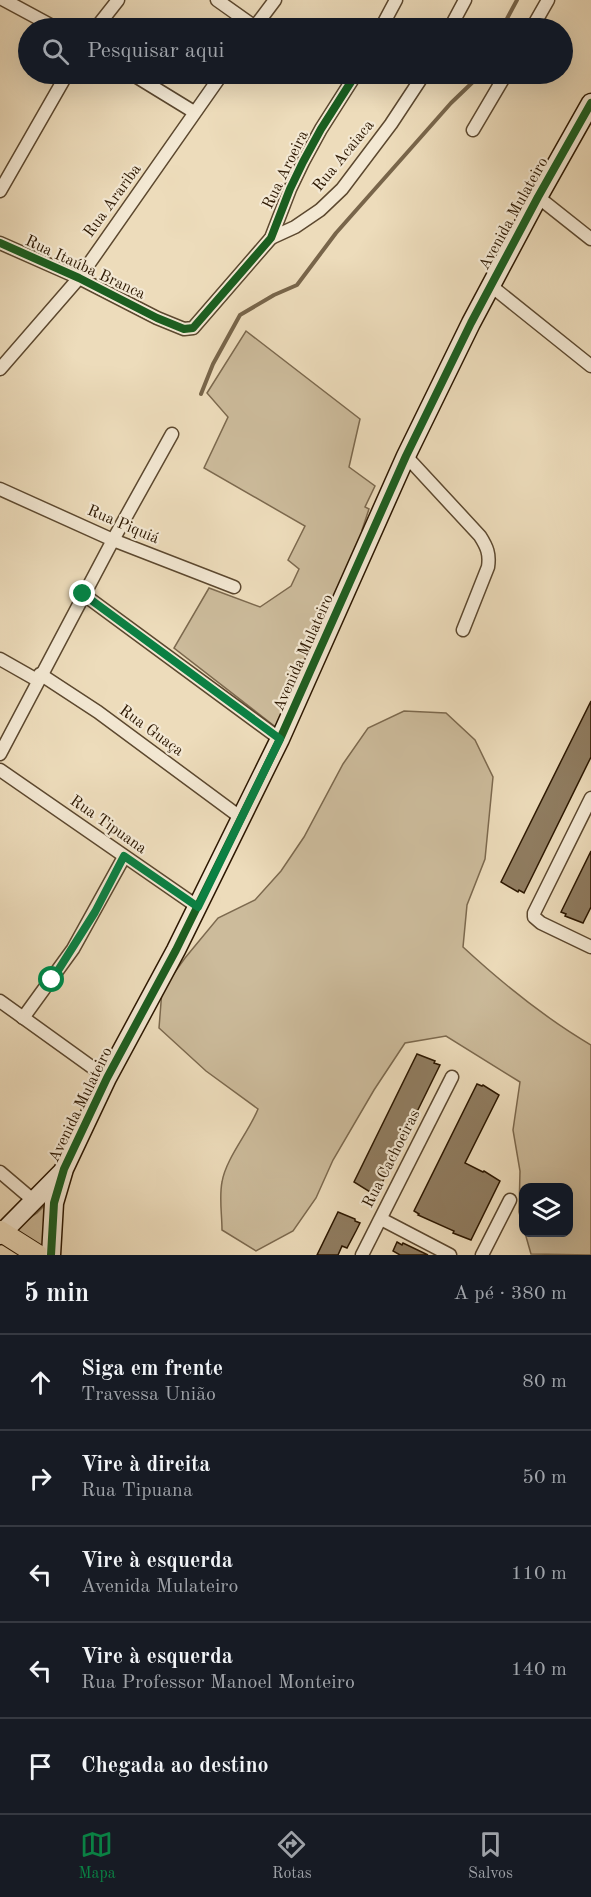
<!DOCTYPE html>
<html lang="pt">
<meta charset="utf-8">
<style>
:root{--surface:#171b24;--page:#20242c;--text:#f1f3f6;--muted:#9ea1a6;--line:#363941;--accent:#0b8043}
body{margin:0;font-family:"Old Standard TT",serif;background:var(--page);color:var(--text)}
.controls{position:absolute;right:18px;bottom:18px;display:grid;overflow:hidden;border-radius:12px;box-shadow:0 6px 24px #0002}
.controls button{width:54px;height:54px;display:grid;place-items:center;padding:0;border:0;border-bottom:2px solid var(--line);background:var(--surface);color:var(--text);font:30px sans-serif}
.stop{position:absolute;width:18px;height:18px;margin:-14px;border:4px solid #0b8043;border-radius:50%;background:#fff}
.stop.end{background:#0b8043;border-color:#fff;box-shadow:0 2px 6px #0008}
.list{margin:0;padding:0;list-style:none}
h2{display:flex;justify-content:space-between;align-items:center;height:78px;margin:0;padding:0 24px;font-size:26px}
h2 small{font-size:20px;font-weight:400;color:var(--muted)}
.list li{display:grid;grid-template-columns:39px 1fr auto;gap:18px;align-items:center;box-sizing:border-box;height:96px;padding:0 24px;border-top:2px solid var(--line)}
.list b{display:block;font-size:22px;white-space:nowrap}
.list p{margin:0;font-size:20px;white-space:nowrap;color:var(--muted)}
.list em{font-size:20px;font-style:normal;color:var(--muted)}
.icon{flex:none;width:33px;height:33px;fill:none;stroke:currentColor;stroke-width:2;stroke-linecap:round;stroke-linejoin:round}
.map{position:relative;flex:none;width:591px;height:1255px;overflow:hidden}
.search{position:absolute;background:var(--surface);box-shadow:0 6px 24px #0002;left:18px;right:18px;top:18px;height:66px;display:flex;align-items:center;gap:15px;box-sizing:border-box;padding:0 21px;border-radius:33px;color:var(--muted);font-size:22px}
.sheet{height:558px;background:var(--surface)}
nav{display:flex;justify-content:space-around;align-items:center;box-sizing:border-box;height:84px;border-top:2px solid var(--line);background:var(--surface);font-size:16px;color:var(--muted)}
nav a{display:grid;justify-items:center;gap:3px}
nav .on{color:var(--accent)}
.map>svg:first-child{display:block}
</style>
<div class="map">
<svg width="591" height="1255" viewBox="0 0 591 1255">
<rect width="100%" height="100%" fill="#eddcbb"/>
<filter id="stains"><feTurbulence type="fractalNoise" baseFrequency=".00333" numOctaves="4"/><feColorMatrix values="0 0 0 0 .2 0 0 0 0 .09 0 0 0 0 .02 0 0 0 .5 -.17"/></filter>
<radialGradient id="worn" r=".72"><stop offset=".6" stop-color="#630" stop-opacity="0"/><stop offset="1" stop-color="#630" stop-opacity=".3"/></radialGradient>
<!-- green -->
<g fill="#ccbb9b" stroke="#7c694e" stroke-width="1.5">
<path d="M246 331 360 419 349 467 375 486 365 507 369 509 362 530 367 535 277 728 174 648 209 588 260 607 291 586 299 569 288 560 305 526 204 468 228 417 207 393Z"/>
<path d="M404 711 446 713 475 740 493 777 485 859 467 905 463 947C502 983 545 1018 591 1045V1255L531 1254 525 1233 568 1232V1188H524L523 1228 519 1212 520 1171 513 1130 520 1082 446 1036 405 1043 374 1090 333 1160 316 1198 293 1231 256 1251 222 1230C222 1215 219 1197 222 1182 226 1158 249 1132 258 1109L206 1071 159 1028 162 990 185 958 218 918 255 900 281 871 304 837 343 764 368 728Z"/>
<path d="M47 1203 44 1251 12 1230 37 1213Z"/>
</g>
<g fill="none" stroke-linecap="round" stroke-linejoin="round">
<!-- stream -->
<g stroke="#78654a" stroke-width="4">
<path d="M502 28 517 0"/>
<path d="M201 394 213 364 240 315 274 295 297 285 336 233 451 103 475 80 478 74"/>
</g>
</g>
<!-- building -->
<g fill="#907d61" stroke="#2c1700" stroke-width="1.5">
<path d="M591 701V757L524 893 519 890 518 892 501 882Z"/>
<path d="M591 851V907L583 923 565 916 566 914 561 912Z"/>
<path d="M417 1054 435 1061 434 1063 440 1065 377 1193 371 1190 370 1192 354 1182Z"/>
<path d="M477 1084 482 1086 483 1085 499 1095 465 1163 483 1172 484 1171 500 1181 471 1240 453 1233 454 1231 418 1215 419 1214 414 1211Z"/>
<path d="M338 1212 355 1219V1221L360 1223 356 1231 347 1248 342 1246 338 1255H317Z"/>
<path d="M397 1242 402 1245 403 1243 428 1255H400L393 1251Z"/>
</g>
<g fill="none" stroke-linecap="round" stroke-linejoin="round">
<defs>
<g id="street">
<path d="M4 0 56 28"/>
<path d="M217 0 255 27"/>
<path d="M96 28 118 0"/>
<path d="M254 28 275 0"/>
<path d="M381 28 396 0"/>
<path d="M450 28 465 0"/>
<path d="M532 28 548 0"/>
<path d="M132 74 194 112"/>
<path d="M473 130 506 74"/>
<path d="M0 191 67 74"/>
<path d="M538 197 591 239"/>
<path d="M271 238 295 227 320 210 342 189 391 124 424 74"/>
<path d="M0 243 79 278 157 318 184 329 193 328 271 238 290 189 303 162 321 129 356 74"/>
<path d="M490 285 591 366"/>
<path d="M0 369 79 278 222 74"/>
<path d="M406 456 480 536C487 547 490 554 488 567L463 630"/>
<path d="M0 489 113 540 234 587"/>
<path d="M83 594 280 739"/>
<path d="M0 659 37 680"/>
<path d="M40 674 98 712 240 817"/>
<path d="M0 754 113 540 172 434"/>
<path d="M0 770 198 907"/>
<path d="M591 798 534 913V917L541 923 591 947"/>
<path d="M0 1001 107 1078"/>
<path d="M23 1018 73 949 124 857"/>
<path d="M0 1172 33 1200"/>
<path d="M381 1219 450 1255"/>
<path d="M362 1255 452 1077"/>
<path d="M482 1255 510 1200"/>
</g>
<g id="secondary">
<path d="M0 1235 63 1171"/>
<path d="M51 1255 54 1203 64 1169 107 1078 176 950 280 739 406 456 471 323 538 197 591 103"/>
</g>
<path id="primary" d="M0 1231 38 1255"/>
</defs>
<!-- street casing -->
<use href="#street" stroke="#5c482f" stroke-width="15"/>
<!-- secondary casing -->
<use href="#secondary" stroke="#2c1700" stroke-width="21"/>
<!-- primary casing -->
<use href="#primary" stroke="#2c1700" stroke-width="22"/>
<!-- street -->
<use href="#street" stroke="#f3e8d3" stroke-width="12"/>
<!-- secondary -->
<use href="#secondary" stroke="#f3e8d3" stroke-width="18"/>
<!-- primary -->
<use href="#primary" stroke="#eddcbb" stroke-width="20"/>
<defs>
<g id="cycleway">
<path d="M0 243 79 278 157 318 184 329 193 328 271 238 290 189 303 162 321 129 356 74"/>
<path d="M51 1255 54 1203 64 1169 107 1078 176 950 280 739 406 456 471 323 538 197 591 103"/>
</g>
</defs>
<!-- cycleway casing -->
<use href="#cycleway" stroke="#f3e8d3" stroke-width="11"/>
<!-- cycleway -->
<use href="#cycleway" stroke="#1b5e20" stroke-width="8"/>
</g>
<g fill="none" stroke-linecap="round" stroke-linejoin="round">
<!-- route -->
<path stroke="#0b8043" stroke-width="8" d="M52 980 95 912 124 856 198 907 280 739 83 594"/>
</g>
<g text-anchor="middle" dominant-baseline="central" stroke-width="4.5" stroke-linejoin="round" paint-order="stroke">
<!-- street labels -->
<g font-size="16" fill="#2c1700" stroke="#f3e8d3">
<text transform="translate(344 156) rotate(-51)">Rua Acaiaca</text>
<text transform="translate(286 170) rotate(-64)">Rua Aroeira</text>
<text transform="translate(113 201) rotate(-54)">Rua Arariba</text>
<text transform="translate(514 214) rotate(-61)">Avenida Mulateiro</text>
<text transform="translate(85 268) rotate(25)">Rua Itaúba Branca</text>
<text transform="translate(123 525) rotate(23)">Rua Piquiá</text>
<text transform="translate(304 653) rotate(-66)">Avenida Mulateiro</text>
<text transform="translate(151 731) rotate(36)">Rua Guaça</text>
<text transform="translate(108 825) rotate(35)">Rua Tipuana</text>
<text transform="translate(81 1105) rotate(-64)">Avenida Mulateiro</text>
<text transform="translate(392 1159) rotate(-63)">Rua Cachoeiras</text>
</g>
</g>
<rect width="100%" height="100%" filter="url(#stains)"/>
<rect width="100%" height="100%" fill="url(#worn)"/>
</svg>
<div class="controls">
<button><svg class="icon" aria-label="layers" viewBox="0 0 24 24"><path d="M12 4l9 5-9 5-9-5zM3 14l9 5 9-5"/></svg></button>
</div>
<div class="stop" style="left:52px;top:980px"></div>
<div class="stop end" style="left:83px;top:594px"></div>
<div class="search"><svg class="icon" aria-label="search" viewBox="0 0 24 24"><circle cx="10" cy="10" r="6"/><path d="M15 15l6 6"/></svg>Pesquisar aqui</div>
</div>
<section class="sheet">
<h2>5 min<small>A pé · 380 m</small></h2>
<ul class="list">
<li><svg class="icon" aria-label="ahead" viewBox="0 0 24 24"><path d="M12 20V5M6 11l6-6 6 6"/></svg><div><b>Siga em frente</b><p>Travessa União</p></div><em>80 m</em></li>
<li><svg class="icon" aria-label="right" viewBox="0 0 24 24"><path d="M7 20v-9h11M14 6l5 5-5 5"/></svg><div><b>Vire à direita</b><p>Rua Tipuana</p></div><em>50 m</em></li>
<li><svg class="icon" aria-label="left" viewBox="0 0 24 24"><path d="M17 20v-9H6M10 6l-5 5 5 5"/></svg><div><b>Vire à esquerda</b><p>Avenida Mulateiro</p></div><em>110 m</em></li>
<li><svg class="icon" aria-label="left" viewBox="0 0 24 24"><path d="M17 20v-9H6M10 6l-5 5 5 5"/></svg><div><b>Vire à esquerda</b><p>Rua Professor Manoel Monteiro</p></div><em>140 m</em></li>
<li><svg class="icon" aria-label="arrive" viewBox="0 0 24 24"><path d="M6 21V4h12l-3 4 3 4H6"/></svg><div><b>Chegada ao destino</b></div></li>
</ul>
</section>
<nav>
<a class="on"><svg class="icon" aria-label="map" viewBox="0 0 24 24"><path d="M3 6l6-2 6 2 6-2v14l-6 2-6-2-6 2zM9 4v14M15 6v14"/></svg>Mapa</a>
<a><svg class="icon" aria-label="directions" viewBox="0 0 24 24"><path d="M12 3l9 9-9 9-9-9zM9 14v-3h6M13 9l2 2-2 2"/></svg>Rotas</a>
<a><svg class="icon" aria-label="saved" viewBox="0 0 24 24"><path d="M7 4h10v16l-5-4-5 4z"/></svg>Salvos</a>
</nav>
